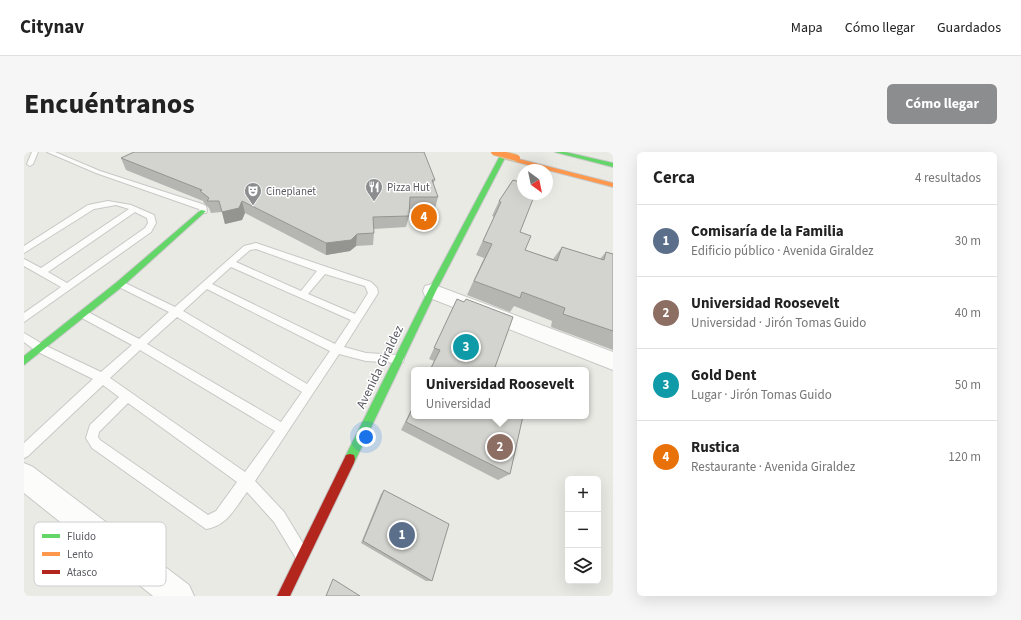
<!DOCTYPE html>
<html lang="es">
<meta charset="utf-8">
<style>
:root{--surface:#fff;--page:#f6f6f6;--text:#222;--muted:#767676;--line:#e0e0e0;--accent:#8c8d8f}
body{margin:0;font-family:"Source Sans 3",sans-serif;background:var(--page);color:var(--text)}
.controls{position:absolute;right:12px;bottom:12px;display:grid;overflow:hidden;border-radius:6px;box-shadow:0 4px 16px #0002}
.controls button{width:36px;height:36px;display:grid;place-items:center;padding:0;border:0;border-bottom:1px solid var(--line);background:var(--surface);color:var(--text);font:20px sans-serif}
.compass{position:absolute;left:493px;top:12px;width:36px;height:36px;border-radius:50%;background:var(--surface);box-shadow:0 4px 16px #0002;rotate:147deg}
.you{position:absolute;left:342px;top:285px;width:14px;height:14px;margin:-10px;border:3px solid #fff;border-radius:50%;background:#1a73e8;box-shadow:0 0 0 6px #1a73e833}
.badge{display:grid;place-items:center;width:26px;height:26px;border-radius:50%;background:var(--accent);color:#fff;font-size:13px;font-weight:700}
.pin{position:absolute;translate:-50% -50%;border:2px solid #fff;box-shadow:0 1px 4px #0006}
.popup{position:absolute;left:387px;top:215px;width:178px;height:52px;box-sizing:border-box;display:grid;place-content:center;border-radius:6px;background:var(--surface);filter:drop-shadow(0 1px 3px #0005);font-size:13px;white-space:nowrap;color:var(--muted)}
.popup b{font-size:15px;color:var(--text)}
.popup::after{content:'';position:absolute;left:50%;top:100%;margin-left:-8px;border:8px solid transparent;border-top-color:var(--surface)}
.list{margin:0;padding:0;list-style:none}
h2{display:flex;justify-content:space-between;align-items:center;height:52px;margin:0;padding:0 16px;font-size:17px}
h2 small{font-size:13px;font-weight:400;color:var(--muted)}
.list li{display:grid;grid-template-columns:26px 1fr auto;gap:12px;align-items:center;box-sizing:border-box;height:72px;padding:0 16px;border-top:1px solid var(--line)}
.list b{display:block;font-size:15px;white-space:nowrap}
.list p{margin:0;font-size:13px;white-space:nowrap;color:var(--muted)}
.list em{font-size:13px;font-style:normal;color:var(--muted)}
.icon{flex:none;width:22px;height:22px;fill:none;stroke:currentColor;stroke-width:2;stroke-linecap:round;stroke-linejoin:round}
.map{position:relative;flex:none;width:589px;height:444px;overflow:hidden;border-radius:6px}
header{display:flex;align-items:center;gap:24px;box-sizing:border-box;height:56px;padding:0 20px;background:var(--surface);border-bottom:1px solid var(--line)}
header strong{font-size:19px}
nav{display:flex;gap:22px;margin-inline-start:auto;font-size:14px}
.intro{display:flex;align-items:center;justify-content:space-between;box-sizing:border-box;height:96px;padding:0 24px}
h1{margin:0;font-size:28px}
.button{padding:10px 18px;border-radius:6px;background:var(--accent);color:#fff;font-size:14px;font-weight:700}
main{display:flex;gap:24px;padding:0 24px}
aside{flex:1;background:var(--surface);border-radius:6px;box-shadow:0 4px 16px #0002}
.map>svg:first-child{display:block}
</style>
<header>
<strong>Citynav</strong>
<nav><a>Mapa</a><a>Cómo llegar</a><a>Guardados</a></nav>
</header>
<div class="intro"><h1>Encuéntranos</h1><a class="button">Cómo llegar</a></div>
<main>
<div class="map">
<svg width="589" height="444" viewBox="0 0 589 444">
<rect width="100%" height="100%" fill="#e9eae4"/>
<g fill="none" stroke-linecap="round" stroke-linejoin="round">
<defs>
<g id="lane">
<path d="M8 0H14L9 12 6 14 3 12Z"/>
<path d="M23 0H31L76 19 178 52 182 54 183 59 182 61H176L175 57 172 56 72 21Z"/>
<path d="M84 49 107 53 130 63 132 71 127 80 0 170V161L37 135 0 114V107L17 116 105 57 92 53 70 57 0 101V94L64 53ZM111 60 123 66 124 71 121 76 43 131 24 120Z"/>
<path d="M232 91 347 130 353 136 354 141 320 195 342 201 375 203 379 204 380 207 379 210 375 211 342 209 315 202 231 329 260 360 283 398 285 403 283 408 278 410 273 408 250 370 223 340C211 356 203 374 182 377L68 296 62 286 66 273 95 245 79 233 4 304 0 306V291L69 227 12 199 0 190V181L20 193 77 220 108 193 56 165 54 162 56 159H62L115 187 145 160 93 134 91 132 93 130H99L151 155 220 94ZM232 97 293 119 277 139 212 110 226 98ZM207 115 327 168 311 192 188 132ZM301 122 341 134 344 141 331 162 284 142ZM183 137 306 199 283 232 159 159ZM153 165 278 240 257 270 123 192ZM116 198 251 279 221 320 86 226ZM104 251 213 330 192 359 184 363 76 288 74 285 75 280Z"/>
</g>
<g id="street">
<path d="M408 132 589 200V218L401 144 399 139 401 134Z"/>
<path d="M0 311 9 315 165 433 170 444H129L0 341Z"/>
</g>
<g id="fast">
<path d="M478 0H484L412 139 330 311 326 312 322 311 321 307 322 303 404 139Z"/>
<path d="M531 0H541L589 11V15Z"/>
<path d="M177 58 182 59 99 134 0 213V204L93 130Z"/>
</g>
<path id="slow" d="M479 3 589 31V35L477 6V4Z"/>
<path id="jam" d="M326 302 330 303 331 307 330 311 266 444H253L322 303Z"/>
</defs>
<!-- lane casing -->
<use href="#lane" stroke="#c8c8c7" stroke-width="2"/>
<!-- street casing -->
<use href="#street" stroke="#c8c8c7" stroke-width="2"/>
<!-- fast casing -->
<use href="#fast" stroke="#c7c8c7" stroke-width="2"/>
<!-- slow casing -->
<use href="#slow" stroke="#c7c8c7" stroke-width="2"/>
<!-- jam casing -->
<use href="#jam" stroke="#c7c8c7" stroke-width="2"/>
<!-- lane -->
<use href="#lane" fill="#fcfcfb" fill-rule="evenodd"/>
<!-- street -->
<use href="#street" fill="#fcfcfb" fill-rule="evenodd"/>
<!-- fast -->
<use href="#fast" fill="#63d668" fill-rule="evenodd"/>
<!-- slow -->
<use href="#slow" fill="#ff974d" fill-rule="evenodd"/>
<!-- jam -->
<use href="#jam" fill="#b3261e" fill-rule="evenodd"/>
<!-- rail -->
<path stroke="#e2e2e1" stroke-width="2" stroke-dasharray="0.5 3" stroke-linecap="butt" d="M488 0 589 25"/>
<defs>
<path id="slow-bridge" d="M470 0 493 6"/>
</defs>
<!-- slow-bridge casing -->
<use href="#slow-bridge" stroke="#cfcfb4" stroke-width="8" stroke-linecap="butt"/>
<!-- slow-bridge -->
<use href="#slow-bridge" stroke="#ff974d" stroke-width="6"/>
</g>
<!-- wall -->
<g fill="#b5b5b2">
<path d="M97 6 411 28 409 32 414 45 411 57H385V64L382 75 350 77V81L349 93 332 94 326 99 302 103 221 61 218 68 201 72 198 60 187 61 185 56 180 51 179 49 102 18Z"/>
<path d="M489 28 496 80 501 98 529 107 538 95 576 107 582 100 589 102V198L527 175 528 169 490 154 486 160 443 143 460 106 452 103 470 65 468 64 475 49Z"/>
<path d="M433 147 470 218H406L410 209 405 207Z"/>
<path d="M390 252V264L486 322 474 328 377 278Z"/>
<path d="M360 338 408 429H402L337 391 357 342Z"/>
</g>
<!-- shaded-wall -->
<g fill="#949491">
<path d="M218 49 221 61 218 68 201 72 198 60Z"/>
<path d="M333 82 332 94 326 99 302 103V91Z"/>
</g>
<!-- building -->
<g fill="#d3d3cf" stroke="#949491">
<path d="M110 0H400L411 28H408L414 45H386L385 64 349 65 350 81 333 82 327 88 302 91 218 49 215 56 198 60 195 49H183L185 46 176 39 178 38 97 6Z"/>
<path d="M489 28 499 31V42H511L496 80 507 84 501 98 533 109 538 95 580 108 582 100 589 102V179L539 162 541 156 498 140 496 146 450 129 468 92 459 89 477 50 475 49Z"/>
<path d="M433 147 440 150 442 147 489 165 470 218H406L416 198 410 196Z"/>
<path d="M390 253V264H499L486 322 382 270Z"/>
<path d="M360 338 425 372 408 429 339 389Z"/>
<path d="M309 427 336 444H302Z"/>
</g>
<!-- icons -->
<defs>
<symbol id="restaurant-pin" viewBox="-11 -11 22 30"><path d="M0 17L-7.5 6A9.5 9.5 0 1 1 7.5 6Z" fill="#8c8d8f" stroke="#fff"/><path d="M-5-6h1v4h1v-4h1v4h1v-4h1v5L-1.5 .5V6h-2V.5L-5-1ZM5-6V6H3V1.5H1.5Q1.5-4 5-6Z" fill="#fff"/></symbol>
<symbol id="theatre-pin" viewBox="-11 -11 22 30"><path d="M0 17L-7.5 6A9.5 9.5 0 1 1 7.5 6Z" fill="#8c8d8f" stroke="#fff"/><path d="M-5-5.5Q0-4 5-5.5V0Q5 5 0 6Q-5 5-5 0ZM-3.3-2.5H-1v1.5H-3.3ZM1-2.5H3.3v1.5H1ZM-2.8 1Q0 5.5 2.8 1Z" fill="#fff"/></symbol>
</defs>
<g fill-rule="evenodd">
<use href="#restaurant-pin" x="340" y="25" width="20" height="27"/>
<use href="#theatre-pin" x="219" y="29" width="20" height="27"/>
</g>
<g text-anchor="middle" dominant-baseline="central" stroke-width="3" stroke-linejoin="round" paint-order="stroke">
<!-- far-poi labels -->
<g font-size="11" fill="#5a5b61" stroke="#fff" text-anchor="start">
<text x="363" y="35">Pizza Hut</text>
<text x="242" y="39">Cineplanet</text>
</g>
<!-- street labels -->
<g font-size="13" fill="#5a5b61" stroke="#fff">
<text transform="translate(356 215) rotate(-64)">Avenida Giraldez</text>
</g>
</g>
<!-- legend -->
<rect x="10" y="370" width="132" height="64" rx="6" fill="#fff" stroke="#ceced0" stroke-width="1"/>
<rect x="18" y="382" width="18" height="4" fill="#63d668"/>
<rect x="18" y="400" width="18" height="4" fill="#ff974d"/>
<rect x="18" y="418" width="18" height="4" fill="#b3261e"/>
<g font-size="11" fill="#5a5b61">
<text x="43" y="388">Fluido</text>
<text x="43" y="406">Lento</text>
<text x="43" y="424">Atasco</text>
</g>
</svg>
<div class="controls">
<button>+</button>
<button>−</button>
<button><svg class="icon" aria-label="layers" viewBox="0 0 24 24"><path d="M12 4l9 5-9 5-9-5zM3 14l9 5 9-5"/></svg></button>
</div>
<svg class="compass" viewBox="-18 -18 36 36"><path d="M0-13l5 13h-10z" fill="#e53935"/><path d="M0 13l5-13h-10z" fill="#767676"/></svg>
<div class="you"></div>
<div class="pin badge" style="left:378px;top:383px;background:#5c6f8a">1</div>
<div class="pin badge" style="left:476px;top:295px;background:#8d6e63">2</div>
<div class="popup"><b>Universidad Roosevelt</b>Universidad</div>
<div class="pin badge" style="left:442px;top:195px;background:#0f9aa8">3</div>
<div class="pin badge" style="left:400px;top:65px;background:#e8710a">4</div>
</div>
<aside>
<h2>Cerca<small>4 resultados</small></h2>
<ul class="list">
<li><span class="badge" style="background:#5c6f8a">1</span><div><b>Comisaría de la Familia</b><p>Edificio público · Avenida Giraldez</p></div><em>30 m</em></li>
<li><span class="badge" style="background:#8d6e63">2</span><div><b>Universidad Roosevelt</b><p>Universidad · Jirón Tomas Guido</p></div><em>40 m</em></li>
<li><span class="badge" style="background:#0f9aa8">3</span><div><b>Gold Dent</b><p>Lugar · Jirón Tomas Guido</p></div><em>50 m</em></li>
<li><span class="badge" style="background:#e8710a">4</span><div><b>Rustica</b><p>Restaurante · Avenida Giraldez</p></div><em>120 m</em></li>
</ul>
</aside>
</main>
